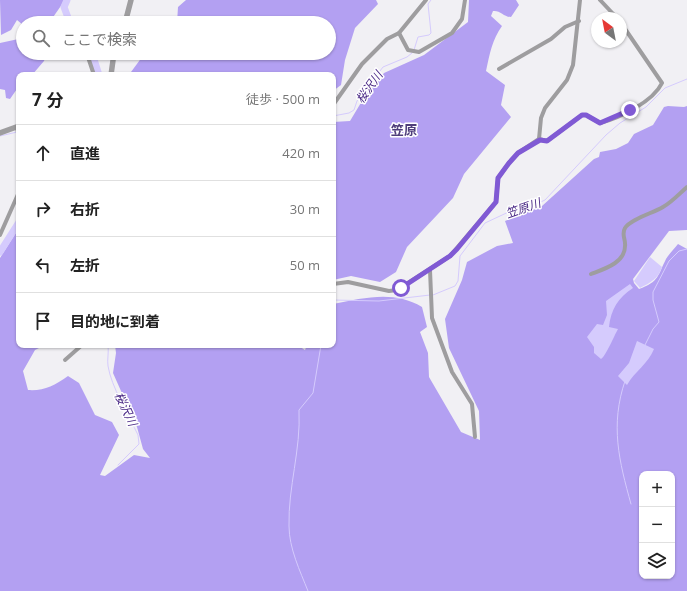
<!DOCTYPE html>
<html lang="ja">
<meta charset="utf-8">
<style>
:root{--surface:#fff;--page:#f6f6f6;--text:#222;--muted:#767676;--line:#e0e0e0}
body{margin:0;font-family:"Open Sans","Noto Sans JP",sans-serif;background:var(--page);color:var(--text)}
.controls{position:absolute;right:12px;bottom:12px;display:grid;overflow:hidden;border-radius:8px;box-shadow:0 1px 3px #0004}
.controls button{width:36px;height:36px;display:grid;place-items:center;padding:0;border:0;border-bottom:1px solid var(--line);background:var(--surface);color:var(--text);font:20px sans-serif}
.compass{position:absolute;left:591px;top:12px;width:36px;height:36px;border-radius:50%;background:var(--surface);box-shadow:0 1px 3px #0004;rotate:328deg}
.stop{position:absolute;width:12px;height:12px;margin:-9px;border:3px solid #805ad4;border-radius:50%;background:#fff}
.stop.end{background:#805ad4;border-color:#fff;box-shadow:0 1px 4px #0008}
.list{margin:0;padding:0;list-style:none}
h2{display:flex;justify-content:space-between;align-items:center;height:52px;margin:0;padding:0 16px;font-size:17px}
h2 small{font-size:13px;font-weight:400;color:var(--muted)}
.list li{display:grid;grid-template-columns:26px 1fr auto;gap:12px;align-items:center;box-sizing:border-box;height:56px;padding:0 16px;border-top:1px solid var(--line)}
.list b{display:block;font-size:15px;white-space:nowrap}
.list em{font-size:13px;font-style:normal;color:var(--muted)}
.icon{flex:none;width:22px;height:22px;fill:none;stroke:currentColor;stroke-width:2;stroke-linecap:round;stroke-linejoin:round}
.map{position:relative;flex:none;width:687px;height:591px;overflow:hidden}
.search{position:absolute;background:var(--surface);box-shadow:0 1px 3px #0004;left:16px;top:16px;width:320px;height:44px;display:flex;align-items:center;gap:10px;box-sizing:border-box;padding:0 14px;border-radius:22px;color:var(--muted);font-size:15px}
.panel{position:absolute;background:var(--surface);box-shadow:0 1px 3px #0004;left:16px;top:72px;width:320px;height:276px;border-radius:8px}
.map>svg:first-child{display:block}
</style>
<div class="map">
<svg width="687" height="591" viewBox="0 0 687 591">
<rect width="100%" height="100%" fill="#f1f0f4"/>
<!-- forest -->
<g fill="#b3a0f2" fill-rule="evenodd">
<path d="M0 0H65L49 23H23V25L17 20 11 30 1 35Z"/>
<path d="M186 0H376L378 4 355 28 345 60 341 85 333 91V75H133L131 72 145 53H329V23H177L178 7Z"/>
<path d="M469 0H516L519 5 511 17C504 17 500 10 493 11L491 16 502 26C492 40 490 53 486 71L505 85 501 105 511 117 464 174 453 198 407 247 396 272 380 282 351 276 333 280V122L350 121 365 96 384 73 424 55 468 22Z"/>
<path d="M23 38V53H47L44 61 32 75H19V86L10 99 6 98 5 90 0 89V43Z"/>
<path d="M668 106 684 107 687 106V230L669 231 633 279 634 283 639 289C659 282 658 275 666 259 669 254 674 249 678 244L687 249V591H0V258L19 228V345H45L35 350 23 371 28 390C44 391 54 386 68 376L79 383 95 415 112 422 119 435 100 475 105 476 134 455 150 458 143 449 137 427 113 373 116 353 115 345H297L305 350 307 345H333V304C364 298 394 290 422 307L427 327 420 332 428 353 429 377 461 432 480 440 479 411 449 348 445 319 462 280 467 262 497 246 513 243 505 221 542 206 594 159 599 157 600 152 616 149 628 143 634 134 653 125 664 107ZM642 474H672V576H642Z"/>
</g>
<!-- water -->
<g fill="#d5cbfd">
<path d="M650 257 662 267C659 278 650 283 640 288L634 281Z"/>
<path d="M630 284 633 288C618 298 611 309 609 327L618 329C614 336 606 356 601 359L594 353V347L587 337 597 324 603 325 607 315 606 301Z"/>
<path d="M637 341 654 349C648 364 635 371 627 385L618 376 629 363Z"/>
</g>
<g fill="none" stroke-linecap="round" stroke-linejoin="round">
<!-- stream -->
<g stroke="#d5cbfd" stroke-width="1">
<path d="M414 50 418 37 429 35 431 33 428 4 431 0"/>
<path d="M333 116 349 113 354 110 357 101 383 67 407 57 412 53"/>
<path d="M0 136 17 132"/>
<path d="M433 295 455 286 458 281 460 256 485 223 515 209 523 206H532L545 200 606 135 620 123 646 107 665 88 687 79"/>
<path d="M333 300 379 301 430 295"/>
<path d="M108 345C109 352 107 360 108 366 111 386 129 416 138 435L139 444 118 465"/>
<path d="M645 345 653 329 659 322 653 300V292L669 261 679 251 687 249"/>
<path d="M625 381C610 425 619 461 631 504"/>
<path d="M308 591C300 571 289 548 289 526 288 487 301 450 299 410L313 393 321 345"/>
</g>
<!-- river -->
<g stroke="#d5cbfd" stroke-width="7">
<path d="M67 0 64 7 70 23"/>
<path d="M92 53 99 75"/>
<path d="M0 252 19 222"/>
</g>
<!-- minor -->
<g stroke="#9e9d9f" stroke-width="4">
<path d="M600 0 617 18"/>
<path d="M399 33 408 50 419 52 452 33 462 19 465 0"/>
<path d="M60 54 88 57 94 75"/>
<path d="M499 69 551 39 565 27 579 21"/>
<path d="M333 105 362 64 387 39 399 33 426 0"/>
<path d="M17 127 19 139"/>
<path d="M539 139 541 118 545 108 567 80 573 65 580 0"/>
<path d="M0 235 19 192"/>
<path d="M430 270 432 318 452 372 472 404 475 437"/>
<path d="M591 274C604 269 625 263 625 246 626 239 621 235 625 228 631 219 653 213 663 207 672 202 679 194 687 187"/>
<path d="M333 284 348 282 389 291 397 290 450 256 496 202 498 178 509 163 518 153 539 139 547 141 582 115H586L600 123C619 118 653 102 662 83L621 23"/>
<path d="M82 346 91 345"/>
<path d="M65 360 82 345"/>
</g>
<!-- tertiary -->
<g stroke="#9e9d9f" stroke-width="5.5">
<path d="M125 23 131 0"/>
<path d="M111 75 114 53"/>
<path d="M0 133 19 126"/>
</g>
</g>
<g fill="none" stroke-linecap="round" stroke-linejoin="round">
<!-- route -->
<path stroke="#805ad4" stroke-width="5" d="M401 288 450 256 457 249 496 202 498 178 509 163 518 153 540 140 547 141 582 115H586L600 123 630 110"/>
</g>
<g text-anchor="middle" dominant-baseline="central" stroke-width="3" stroke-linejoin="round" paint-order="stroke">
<!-- water labels -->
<g font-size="12" font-style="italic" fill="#492885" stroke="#fefeff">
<text transform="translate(369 87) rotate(-55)">桜沢川</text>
<text transform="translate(523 208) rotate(-19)">笠原川</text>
<text transform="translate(126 409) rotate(65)">桜沢川</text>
</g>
<!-- quarter labels -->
<g font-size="13" font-weight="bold" fill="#4f3e7b" stroke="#fefeff">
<text x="404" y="130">笠原</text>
</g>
</g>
</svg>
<div class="controls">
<button>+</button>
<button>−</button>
<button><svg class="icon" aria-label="layers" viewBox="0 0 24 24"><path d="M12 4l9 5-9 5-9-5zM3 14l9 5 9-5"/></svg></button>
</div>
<svg class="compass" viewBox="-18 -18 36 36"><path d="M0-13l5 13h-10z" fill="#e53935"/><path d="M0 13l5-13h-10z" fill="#767676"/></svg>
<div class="stop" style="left:401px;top:288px"></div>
<div class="stop end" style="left:630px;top:110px"></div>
<div class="search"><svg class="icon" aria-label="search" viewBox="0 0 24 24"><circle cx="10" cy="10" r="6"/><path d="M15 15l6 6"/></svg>ここで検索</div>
<section class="panel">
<h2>7 分<small>徒歩 · 500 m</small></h2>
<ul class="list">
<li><svg class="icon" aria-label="ahead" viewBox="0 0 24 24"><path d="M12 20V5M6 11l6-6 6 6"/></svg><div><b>直進</b></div><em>420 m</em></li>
<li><svg class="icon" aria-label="right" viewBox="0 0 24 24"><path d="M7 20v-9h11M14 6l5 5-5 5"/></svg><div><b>右折</b></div><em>30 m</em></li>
<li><svg class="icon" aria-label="left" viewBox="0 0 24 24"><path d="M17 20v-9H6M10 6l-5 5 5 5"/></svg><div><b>左折</b></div><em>50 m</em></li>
<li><svg class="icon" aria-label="arrive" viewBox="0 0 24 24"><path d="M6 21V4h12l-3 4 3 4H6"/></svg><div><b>目的地に到着</b></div></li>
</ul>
</section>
</div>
